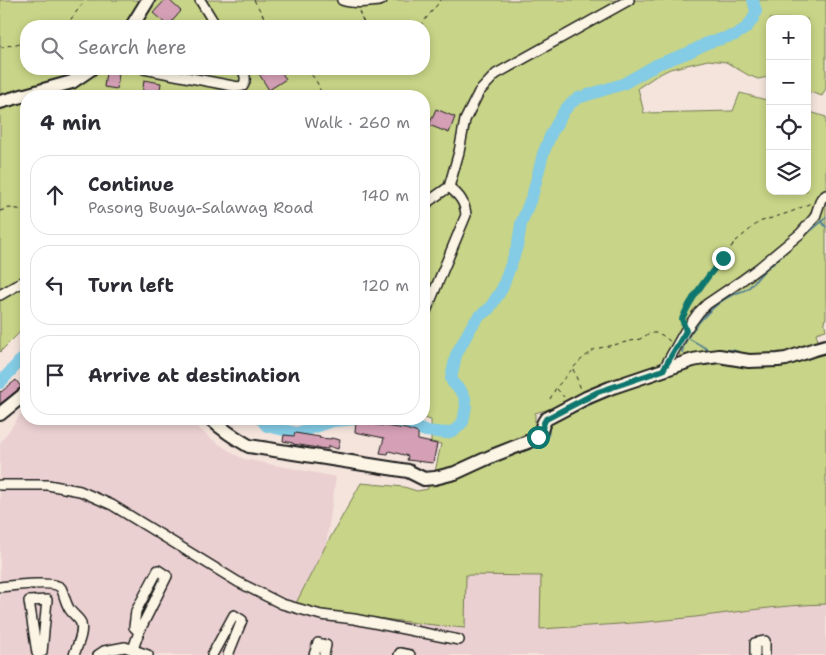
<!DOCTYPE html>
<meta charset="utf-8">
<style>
:root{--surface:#fff;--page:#f7f7f7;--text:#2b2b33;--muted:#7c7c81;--line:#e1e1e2}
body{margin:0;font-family:"Shantell Sans",sans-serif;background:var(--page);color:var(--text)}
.controls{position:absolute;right:15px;top:15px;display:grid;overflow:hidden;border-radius:10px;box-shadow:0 2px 8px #0003}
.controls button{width:45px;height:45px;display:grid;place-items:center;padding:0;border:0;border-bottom:1px solid var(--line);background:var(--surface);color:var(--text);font:25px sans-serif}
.stop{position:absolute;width:15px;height:15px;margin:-11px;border:4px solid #0f766e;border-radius:50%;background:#fff}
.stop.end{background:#0f766e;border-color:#fff;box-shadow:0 1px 5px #0008}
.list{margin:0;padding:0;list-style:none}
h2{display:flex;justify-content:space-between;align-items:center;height:65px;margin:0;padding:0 20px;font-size:21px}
h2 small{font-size:16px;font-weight:400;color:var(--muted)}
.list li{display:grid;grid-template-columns:32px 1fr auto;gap:15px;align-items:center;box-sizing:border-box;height:80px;margin:0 10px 10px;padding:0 10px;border:1px solid var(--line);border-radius:20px}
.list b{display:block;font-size:19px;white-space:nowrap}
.list p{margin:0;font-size:16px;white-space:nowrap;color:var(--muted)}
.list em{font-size:16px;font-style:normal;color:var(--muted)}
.icon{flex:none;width:28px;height:28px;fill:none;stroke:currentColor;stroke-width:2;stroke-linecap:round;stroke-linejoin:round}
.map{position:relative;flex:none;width:826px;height:655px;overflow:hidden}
.search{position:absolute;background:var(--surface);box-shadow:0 2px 8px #0003;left:20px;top:20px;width:410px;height:55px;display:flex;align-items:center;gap:12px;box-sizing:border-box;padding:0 18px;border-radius:20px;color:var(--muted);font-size:19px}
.panel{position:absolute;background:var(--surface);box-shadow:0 2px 8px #0003;left:20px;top:90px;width:410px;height:335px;border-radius:20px}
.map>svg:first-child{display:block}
</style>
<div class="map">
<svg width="826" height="655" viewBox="0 0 826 655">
<rect width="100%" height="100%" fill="#f4e4dc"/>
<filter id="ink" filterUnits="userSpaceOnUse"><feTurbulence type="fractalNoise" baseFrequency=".02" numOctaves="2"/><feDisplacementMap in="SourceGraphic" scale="10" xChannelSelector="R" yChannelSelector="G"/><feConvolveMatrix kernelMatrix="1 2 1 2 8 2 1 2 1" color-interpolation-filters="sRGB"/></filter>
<g filter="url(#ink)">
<!-- built -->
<path fill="#ebd0d1" d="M826 367V655H0V443L26 407V419H188L210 438 234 454 244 459 336 477 326 545 361 483 404 487 417 491 432 489Z"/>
<!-- green -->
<g fill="#c8d487" stroke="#727852" fill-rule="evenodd">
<path d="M0 0H826V88L822 96 807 91V44L810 37 807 35V19H770V75L768 77 758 79 748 75 726 62 708 60 670 69 656 76 638 88 644 113 733 111 740 93 770 101V191H807V111L826 117V190L820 196 811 219 749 273 713 297 662 366 587 393 553 408 535 413V434L455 466 435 472 441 444 431 442V420L424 418V96H26V326L0 352ZM26 26H424V69H26Z"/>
<path d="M826 197V319L824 320 826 330 816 333 819 345 776 357 744 355 729 351 714 352 682 361 677 349 688 332 708 307 795 240Z"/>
<path d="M826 349V604C776 605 727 614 677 619 632 624 586 626 540 629L541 576 466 575 465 628C408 623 351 615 295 605L325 547 361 483 404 487 417 491 428 489 427 483 542 441 547 433V424L608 392 705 360 736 361Z"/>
</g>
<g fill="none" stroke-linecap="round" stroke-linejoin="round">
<!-- stream -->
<g stroke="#5a8595" stroke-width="2">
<path d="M822 222 826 227"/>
<path d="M803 237 820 223 826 217"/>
<path d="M688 338 709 350H715"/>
<path d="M722 350H732L744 354"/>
<path d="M682 352C686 332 714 303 732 295 737 292 742 292 747 289 754 284 759 275 766 269 769 266 772 265 775 262 779 259 783 254 786 251"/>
<path d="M783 353 798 349"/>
<path d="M553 422 605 397"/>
<path d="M510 455C523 451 549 446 549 430"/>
<path d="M483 467 492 464 501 459"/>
</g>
<!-- river -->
<g stroke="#84cbe5" stroke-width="12">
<path d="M0 383 19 362 26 356"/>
<path d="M261 419 267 426 297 433 333 421 358 419"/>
<path d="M369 419 407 424 425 431 447 433 455 430 463 422 466 406 465 398 461 391 453 383 451 379 456 355 471 327 479 316 489 309 502 289 515 253 518 243 521 224 533 193 543 154 551 134 564 111 570 104 578 98 623 84 658 64 690 52 707 43 735 35 746 28 753 19 756 11 753 0"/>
</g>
</g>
<!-- building -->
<g fill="#d5a0b6" stroke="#1c1c1c">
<path d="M165 0H169L181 11 168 26 153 13Z"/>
<path d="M256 69H279L286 79 269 90Z"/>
<path d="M106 72 119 73 117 89 104 87Z"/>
<path d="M144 80 161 83 159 96H142Z"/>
<path d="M436 109 455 117 449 133 429 125Z"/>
<path d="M16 380 21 387 0 404V391L1 392Z"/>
<path d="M356 422 406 429 418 433V440L437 444 433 463 407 460 408 456 389 451 388 454 380 453 384 438 355 432Z"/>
<path d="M295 433 320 437 319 438 331 439V438L340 440 338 449 328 446V449L318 448 293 444V443L283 441 284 435 294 436Z"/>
</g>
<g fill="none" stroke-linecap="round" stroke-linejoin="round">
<defs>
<g id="street">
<path d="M200 0 216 26"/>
<path d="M342 0C353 4 367 2 379 1L382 0"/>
<path d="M144 69 238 87 243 86C247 79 245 75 242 69"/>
<path d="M424 208 429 201 449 187 459 152 465 120 479 92 496 74 629 0"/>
<path d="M0 295 26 280"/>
<path d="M424 316 466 215C465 202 459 195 449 187"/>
<path d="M663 370 685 331 699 312 707 304 741 281 760 267 801 233 815 217 821 199 826 195"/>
<path d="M0 485H48L80 491 112 505 238 582 282 604 321 615 354 619 459 640"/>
<path d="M0 587C10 586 55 580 61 588 64 593 65 603 70 610 73 614 77 617 80 621 85 631 77 646 74 655"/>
<path d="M47 600 42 652 37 653 29 601Z"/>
<path d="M133 649 139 632 167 576 158 570 136 611 134 627 139 632"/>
<path d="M98 655 104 651 125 647 148 655"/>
<path d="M212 655 234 615 242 620 228 655"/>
<path d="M314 655 318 643 326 645 324 655"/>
<path d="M399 655 400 653 410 655"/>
<path d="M755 655V643L765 641V655"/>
</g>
<g id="secondary">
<path d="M132 26 148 0"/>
<path d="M0 102 72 82 91 69"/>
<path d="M0 414 26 393"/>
<path d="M211 419C223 430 235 438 249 446L408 471 424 479 435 478 455 473 492 456 535 439C544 432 540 426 546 419L586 398 610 388 693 360 704 358 719 356 749 361 778 360 786 359 815 349 826 346"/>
</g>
</defs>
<!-- street casing -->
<use href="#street" stroke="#1c1c1c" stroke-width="12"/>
<!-- secondary casing -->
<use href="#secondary" stroke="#1c1c1c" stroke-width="16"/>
<!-- path -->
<g stroke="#1c1c1c" stroke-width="1" stroke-dasharray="4 4" stroke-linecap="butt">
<path d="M254 0 269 26"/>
<path d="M359 11 362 19 366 26"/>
<path d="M66 26 85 0"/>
<path d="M420 26 441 0"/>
<path d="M0 46 2 47 26 42"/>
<path d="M306 69C314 77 320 84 321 96"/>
<path d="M0 211 9 208 26 210"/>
<path d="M682 320 689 302 701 285 736 241 759 222 791 212 811 203"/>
<path d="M573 369 581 389"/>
<path d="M557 389 564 397"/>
<path d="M550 399 556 388 573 368 582 359 595 349 640 339 650 333H656L662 335 671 342"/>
</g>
<!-- street -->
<use href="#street" stroke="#fcf5e5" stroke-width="9"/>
<!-- secondary -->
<use href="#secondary" stroke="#fcf5e5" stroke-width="12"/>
</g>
</g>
<g fill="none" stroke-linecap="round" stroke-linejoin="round" filter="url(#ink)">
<!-- route -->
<path stroke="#0f766e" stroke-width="6" d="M538 437C543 431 542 424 546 419L598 392 663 370 686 331 682 319C692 296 707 278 723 258"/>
</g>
</svg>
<div class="controls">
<button>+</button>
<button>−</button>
<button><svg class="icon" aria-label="locate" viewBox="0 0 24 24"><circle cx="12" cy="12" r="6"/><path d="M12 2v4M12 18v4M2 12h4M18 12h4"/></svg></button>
<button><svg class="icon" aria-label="layers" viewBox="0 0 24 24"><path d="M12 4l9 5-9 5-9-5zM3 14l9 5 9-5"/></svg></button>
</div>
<div class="stop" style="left:538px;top:437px"></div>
<div class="stop end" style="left:723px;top:258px"></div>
<div class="search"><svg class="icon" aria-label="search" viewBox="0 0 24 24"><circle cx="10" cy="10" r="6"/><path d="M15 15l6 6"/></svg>Search here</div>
<section class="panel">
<h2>4 min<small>Walk · 260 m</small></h2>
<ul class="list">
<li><svg class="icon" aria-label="ahead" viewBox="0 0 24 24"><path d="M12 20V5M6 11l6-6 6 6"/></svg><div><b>Continue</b><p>Pasong Buaya-Salawag Road</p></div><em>140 m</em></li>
<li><svg class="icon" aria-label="left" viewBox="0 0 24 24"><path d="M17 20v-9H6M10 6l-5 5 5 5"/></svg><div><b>Turn left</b></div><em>120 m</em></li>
<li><svg class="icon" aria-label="arrive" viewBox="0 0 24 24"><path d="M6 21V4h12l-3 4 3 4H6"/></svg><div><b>Arrive at destination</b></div></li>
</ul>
</section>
</div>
